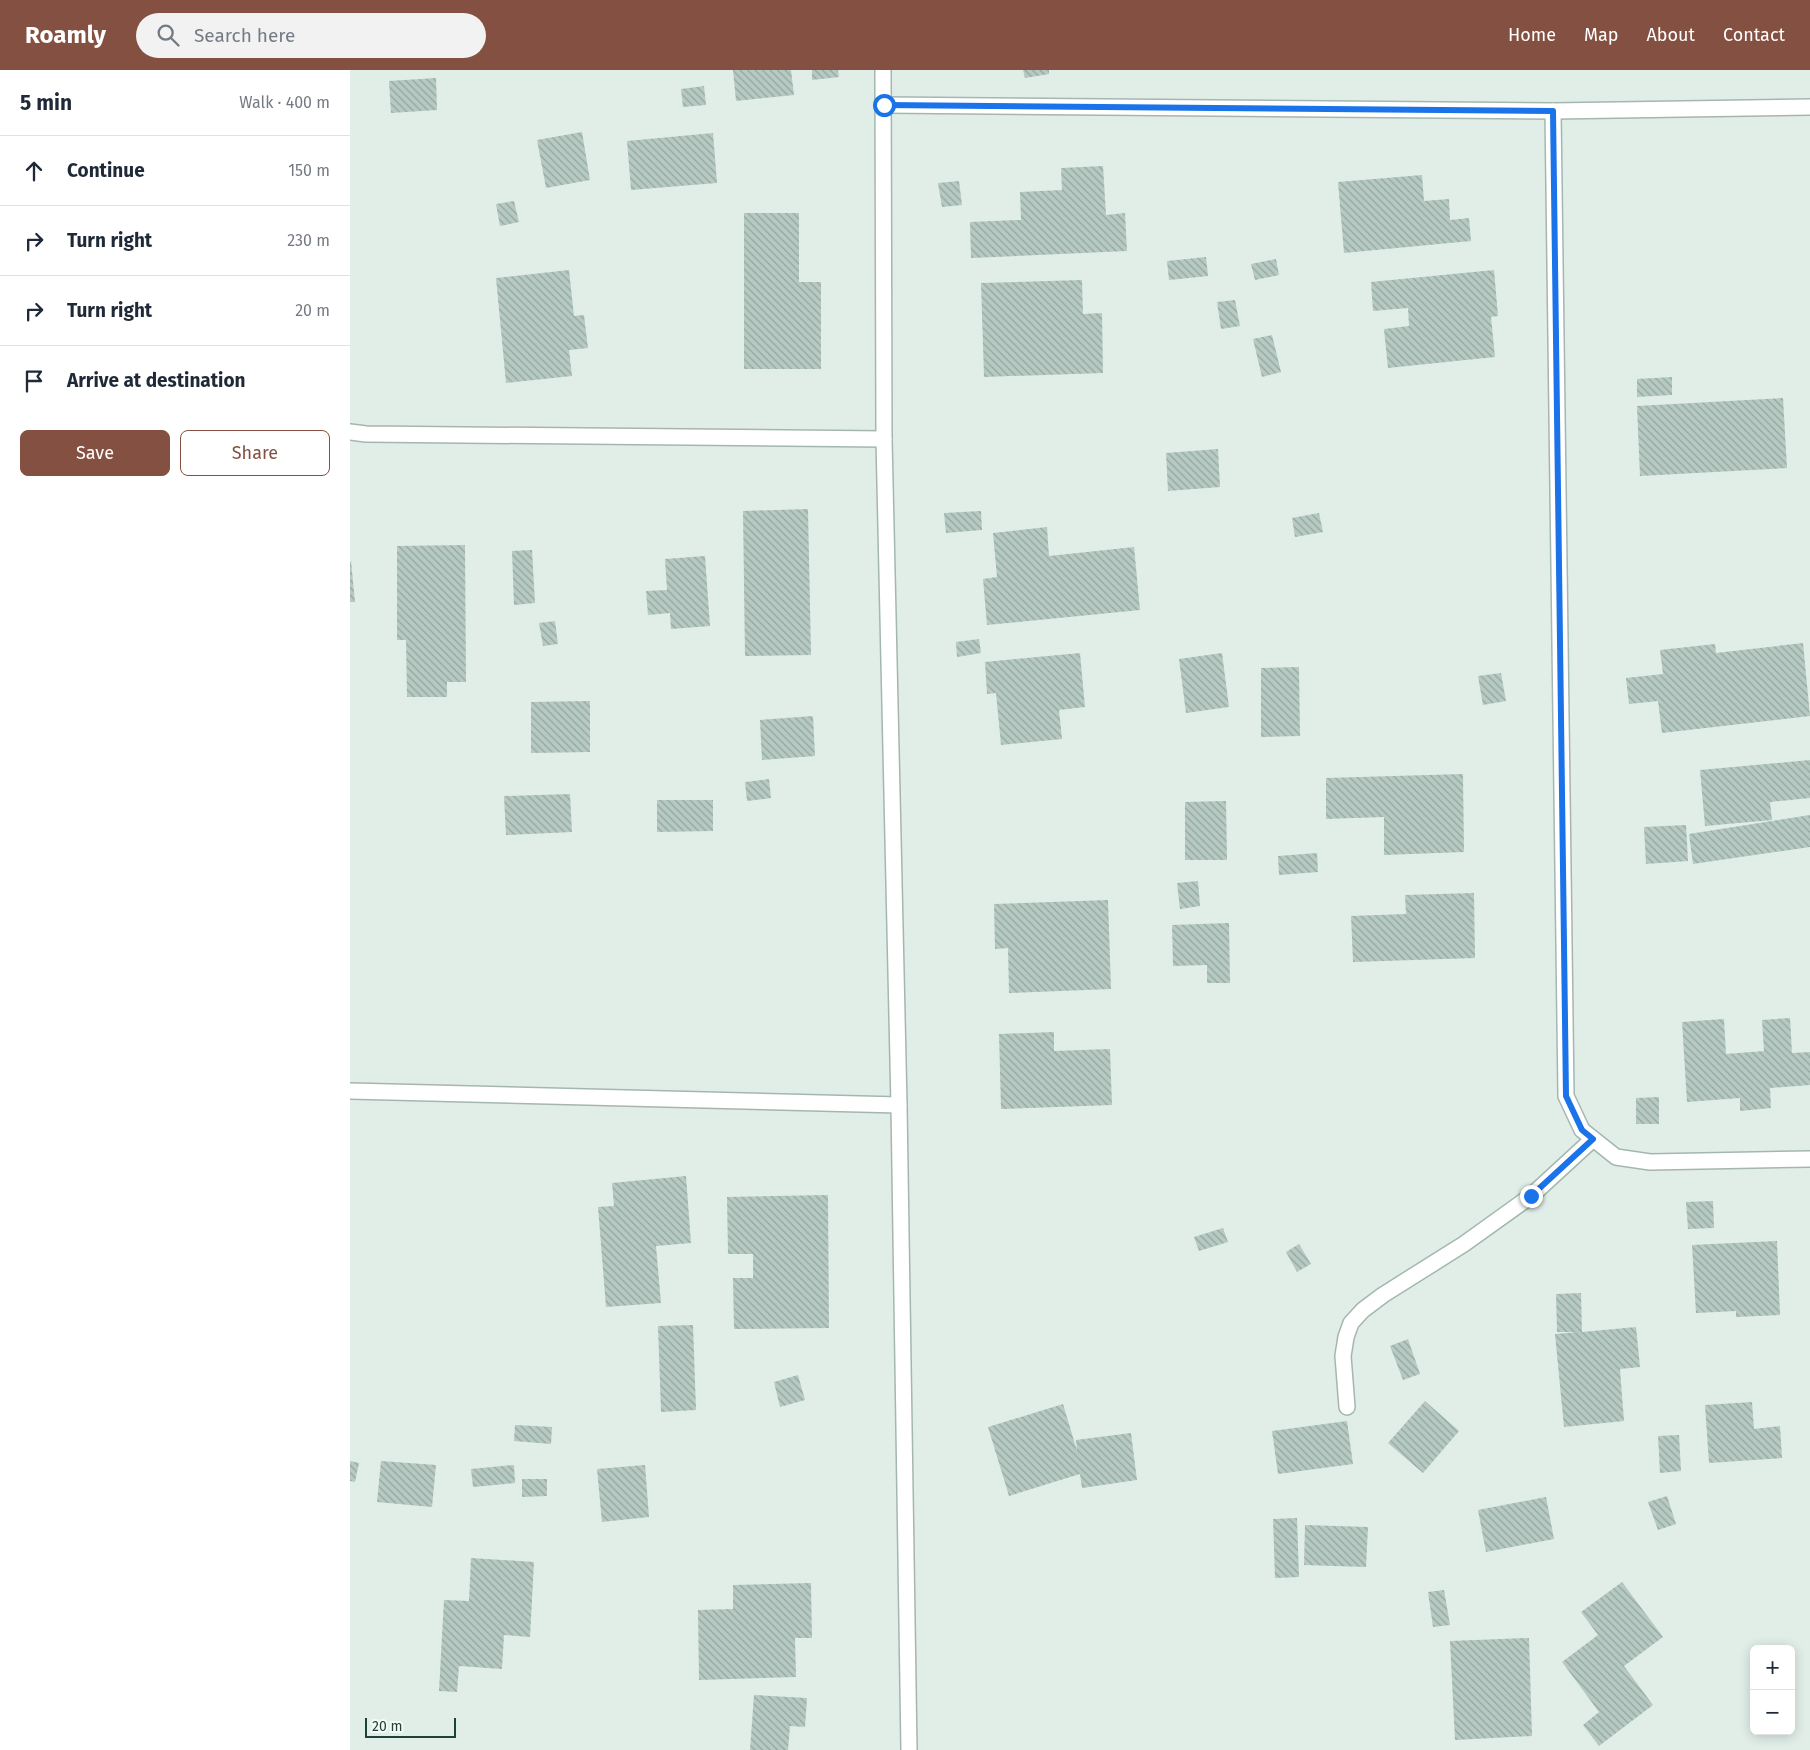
<!DOCTYPE html>
<meta charset="utf-8">
<style>
:root{--surface:#fff;--page:#f2f2f3;--text:#1f2937;--muted:#747a83;--line:#e0e1e3;--accent:#845041}
body{margin:0;font-family:"Fira Sans",sans-serif;background:var(--page);color:var(--text)}
.controls{position:absolute;right:15px;bottom:15px;display:grid;overflow:hidden;border-radius:8px;box-shadow:0 2px 12px #0003}
.controls button{width:45px;height:45px;display:grid;place-items:center;padding:0;border:0;border-bottom:1px solid var(--line);background:var(--surface);color:var(--text);font:25px sans-serif}
.scale{position:absolute;left:15px;bottom:12px;width:91px;box-sizing:border-box;padding-left:5px;border:2px solid #1f4139;border-top:0;font-size:14px;line-height:18px;white-space:nowrap;color:#1f4139;-webkit-text-stroke:4px #f2faf6;paint-order:stroke}
.stop{position:absolute;width:15px;height:15px;margin:-11px;border:4px solid #1a73e8;border-radius:50%;background:#fff}
.stop.end{background:#1a73e8;border-color:#fff;box-shadow:0 1px 5px #0008}
.list{margin:0;padding:0;list-style:none}
h2{display:flex;justify-content:space-between;align-items:center;height:65px;margin:0;padding:0 20px;font-size:21px}
h2 small{font-size:16px;font-weight:400;color:var(--muted)}
.list li{display:grid;grid-template-columns:32px 1fr auto;gap:15px;align-items:center;box-sizing:border-box;height:70px;padding:0 20px;border-top:1px solid var(--line)}
.list b{display:block;font-size:19px;white-space:nowrap}
.list em{font-size:16px;font-style:normal;color:var(--muted)}
.actions{display:flex;gap:10px;padding:15px 20px}
.actions a{flex:1;padding:11px 0;border:1px solid var(--accent);border-radius:8px;text-align:center;font-size:18px;color:var(--accent)}
.actions .main{background:var(--accent);color:#fff}
.icon{flex:none;width:28px;height:28px;fill:none;stroke:currentColor;stroke-width:2;stroke-linecap:round;stroke-linejoin:round}
.map{position:relative;flex:none;width:1460px;height:1680px;overflow:hidden}
header{display:flex;align-items:center;gap:30px;box-sizing:border-box;height:70px;padding:0 25px;background:var(--accent);color:#fff}
header strong{font-size:24px}
nav{display:flex;gap:28px;margin-inline-start:auto;font-size:18px}
.search{width:350px;height:45px;background:var(--page);display:flex;align-items:center;gap:12px;box-sizing:border-box;padding:0 18px;border-radius:28px;color:var(--muted);font-size:19px}
main{display:flex}
aside{flex:1;background:var(--surface)}
.map>svg:first-child{display:block}
</style>
<header>
<strong>Roamly</strong>
<div class="search"><svg class="icon" aria-label="search" viewBox="0 0 24 24"><circle cx="10" cy="10" r="6"/><path d="M15 15l6 6"/></svg>Search here</div>
<nav><a>Home</a><a>Map</a><a>About</a><a>Contact</a></nav>
</header>
<main>
<aside>
<h2>5 min<small>Walk · 400 m</small></h2>
<ul class="list">
<li><svg class="icon" aria-label="ahead" viewBox="0 0 24 24"><path d="M12 20V5M6 11l6-6 6 6"/></svg><div><b>Continue</b></div><em>150 m</em></li>
<li><svg class="icon" aria-label="right" viewBox="0 0 24 24"><path d="M7 20v-9h11M14 6l5 5-5 5"/></svg><div><b>Turn right</b></div><em>230 m</em></li>
<li><svg class="icon" aria-label="right" viewBox="0 0 24 24"><path d="M7 20v-9h11M14 6l5 5-5 5"/></svg><div><b>Turn right</b></div><em>20 m</em></li>
<li><svg class="icon" aria-label="arrive" viewBox="0 0 24 24"><path d="M6 21V4h12l-3 4 3 4H6"/></svg><div><b>Arrive at destination</b></div></li>
</ul>
<div class="actions"><a class="main">Save</a><a>Share</a></div>
</aside>
<div class="map">
<svg width="1460" height="1680" viewBox="0 0 1460 1680">
<defs>
<pattern id="building-back-hatch" width="6" height="6" patternUnits="userSpaceOnUse" patternTransform="scale(1.25)"><rect width="6" height="6" fill="#b6c9c2"/><path d="M-1 5l2 2M0 0l6 6M5-1l2 2" fill="none" stroke="#93a59f"/></pattern>
</defs>
<rect width="100%" height="100%" fill="#e1eee8"/>
<!-- building -->
<g fill="url(#building-back-hatch)">
<path d="M383 0H441L444 25 386 31Z"/>
<path d="M462 0H488L489 7 462 10Z"/>
<path d="M673 0H699V4L675 8Z"/>
<path d="M86 8 87 40 41 43 39 11Z"/>
<path d="M354 16 356 35 333 37 331 19Z"/>
<path d="M232 62 240 110 196 118 187 70Z"/>
<path d="M363 63 367 113 281 120 277 71Z"/>
<path d="M753 96 756 145 775 143 777 181 621 188 620 152 671 150 670 122 712 120 711 98Z"/>
<path d="M1072 105 1074 131 1099 129 1100 150 1119 148 1121 171 994 183 988 112Z"/>
<path d="M609 111 612 135 592 137 588 113Z"/>
<path d="M164 131 169 152 150 156 146 134Z"/>
<path d="M394 143H449V212H471V299H394Z"/>
<path d="M856 187 858 206 819 210 817 191Z"/>
<path d="M926 189 929 205 905 210 901 194Z"/>
<path d="M219 200 224 246 234 245 238 278 219 280 222 306 156 313 146 208Z"/>
<path d="M1144 200 1148 246 1141 247 1145 287 1038 298 1034 259 1059 256 1058 238 1023 241 1021 212Z"/>
<path d="M732 210 733 244 752 243 753 303 634 307 631 213Z"/>
<path d="M885 230 890 256 871 259 867 232Z"/>
<path d="M922 265 931 302 912 307 903 269Z"/>
<path d="M1322 307V325L1287 327V309Z"/>
<path d="M1433 328 1437 398 1290 406 1287 336Z"/>
<path d="M868 379 870 417 818 421 816 383Z"/>
<path d="M458 439 461 585 395 586 393 441Z"/>
<path d="M631 441 632 460 596 463 594 443Z"/>
<path d="M969 443 973 462 945 467 942 448Z"/>
<path d="M697 457 699 486 784 477 790 540 637 555 633 509 647 507 643 463Z"/>
<path d="M115 475 116 612H97V627H57L56 570H47V476Z"/>
<path d="M182 480 185 533 164 535 162 481Z"/>
<path d="M355 486 360 556 321 559 320 543 298 545 296 521 317 520 315 489Z"/>
<path d="M1 491 5 532H0V492Z"/>
<path d="M205 551 208 574 193 576 189 553Z"/>
<path d="M629 569 631 583 607 587 606 572Z"/>
<path d="M1453 573 1460 646 1312 663 1308 631 1279 634 1276 608 1313 604 1310 580 1365 574 1366 583Z"/>
<path d="M730 583 735 637 709 640 712 669 651 675 646 623 637 624 635 592Z"/>
<path d="M872 583 879 637 836 643 829 589Z"/>
<path d="M949 597 950 666 911 667V598Z"/>
<path d="M1151 603 1156 631 1133 635 1128 606Z"/>
<path d="M240 631V682L181 683V632Z"/>
<path d="M463 646 465 686 412 690 410 650Z"/>
<path d="M1460 690V728L1420 732 1422 750 1355 756 1350 700Z"/>
<path d="M1113 704 1114 782 1034 785V747L976 749V708Z"/>
<path d="M419 709 421 728 397 731 395 712Z"/>
<path d="M220 724 222 762 156 765 154 726Z"/>
<path d="M307 730H363V761L307 762Z"/>
<path d="M876 731 877 790H835V732Z"/>
<path d="M1460 745V777L1343 794 1339 764Z"/>
<path d="M1336 755 1338 791 1296 794 1294 757Z"/>
<path d="M967 783 968 802 929 805 928 786Z"/>
<path d="M848 811 850 836 830 839 827 813Z"/>
<path d="M1124 823 1125 888 1003 892 1001 846 1056 844 1055 825Z"/>
<path d="M758 830 761 919 659 923 658 878 645 879 644 834Z"/>
<path d="M879 853 880 913H857V895L823 896 822 855Z"/>
<path d="M1440 948 1442 983 1460 982V1015L1420 1018 1421 1038 1390 1041V1028L1337 1032 1332 952 1374 949 1376 984 1414 981 1412 950Z"/>
<path d="M704 962V981L760 979 762 1035 651 1039 649 964Z"/>
<path d="M1309 1027V1054H1286V1028Z"/>
<path d="M336 1106 341 1173 306 1176 311 1233 256 1237 248 1137 264 1136 262 1113Z"/>
<path d="M478 1125 479 1258 384 1259 383 1208H403V1184H378L377 1127Z"/>
<path d="M1363 1131 1364 1158 1338 1159 1336 1132Z"/>
<path d="M873 1158 878 1172 849 1181 844 1167Z"/>
<path d="M1427 1171 1430 1245 1386 1247V1241L1346 1243 1342 1175Z"/>
<path d="M949 1174 961 1194 947 1202 936 1182Z"/>
<path d="M1231 1223 1232 1262 1286 1257 1290 1297 1270 1299 1274 1351 1214 1357 1205 1264 1228 1262H1207L1206 1224Z"/>
<path d="M343 1255 346 1340 311 1342 308 1256Z"/>
<path d="M1058 1269 1070 1304 1053 1310 1040 1276Z"/>
<path d="M448 1305 455 1330 430 1337 424 1312Z"/>
<path d="M1075 1331 1109 1361 1073 1403 1038 1373Z"/>
<path d="M1402 1332 1404 1359 1430 1356 1432 1388 1359 1393 1355 1335Z"/>
<path d="M713 1334 727 1381 726 1370 781 1363 787 1410 732 1418 730 1404 659 1426 638 1357Z"/>
<path d="M997 1351 1003 1394 928 1404 922 1361Z"/>
<path d="M165 1355 202 1357 201 1374 164 1371Z"/>
<path d="M1329 1365 1331 1401 1310 1403 1308 1366Z"/>
<path d="M0 1391 9 1393 5 1412 0 1411Z"/>
<path d="M31 1391 86 1395 82 1437 27 1432Z"/>
<path d="M164 1395 165 1413 123 1417 121 1399Z"/>
<path d="M295 1395 299 1447 252 1452 247 1399Z"/>
<path d="M172 1409H197V1426L172 1427Z"/>
<path d="M1317 1426 1326 1454 1308 1460 1298 1432Z"/>
<path d="M1196 1427 1204 1469 1136 1482 1128 1440Z"/>
<path d="M947 1448 949 1507 925 1508 923 1449Z"/>
<path d="M955 1455 1018 1457 1016 1497 954 1495Z"/>
<path d="M121 1488 184 1492 180 1567 154 1565 152 1599 109 1596 107 1622 89 1621 94 1530 119 1531Z"/>
<path d="M1272 1512 1313 1567 1274 1596 1303 1635 1249 1676 1233 1655 1249 1642 1212 1592 1248 1565 1231 1542Z"/>
<path d="M461 1513 462 1568H445L446 1607 349 1610 348 1540 383 1539V1515Z"/>
<path d="M1094 1520 1100 1555 1083 1557 1078 1522Z"/>
<path d="M1179 1568 1182 1666 1105 1670 1100 1571Z"/>
<path d="M404 1625 457 1628 455 1657 440 1656 438 1680H400Z"/>
</g>
<g fill="none" stroke-linecap="round" stroke-linejoin="round">
<defs>
<path id="lane" d="M997 1337 993 1286 996 1267 1001 1253 1013 1240 1033 1225 1114 1174 1181 1126 1243 1069"/>
<g id="street">
<path d="M533 0 534 369 549 1035 559 1680"/>
<path d="M534 35 1203 41 1460 37"/>
<path d="M1203 41 1216 1026 1232 1060 1266 1087 1300 1092 1460 1089"/>
<path d="M0 362 16 364 534 369"/>
<path d="M0 1021 549 1035"/>
</g>
</defs>
<!-- lane casing -->
<use href="#lane" stroke="#a3b7b0" stroke-width="18"/>
<!-- street casing -->
<use href="#street" stroke="#a3b7b0" stroke-width="18"/>
<!-- lane -->
<use href="#lane" stroke="#fff" stroke-width="15"/>
<!-- street -->
<use href="#street" stroke="#fff" stroke-width="15"/>
</g>
<g fill="none" stroke-linecap="round" stroke-linejoin="round">
<!-- route -->
<path stroke="#1a73e8" stroke-width="6" d="M534 35 1203 41 1216 1026 1232 1060 1243 1069 1181 1126"/>
</g>
</svg>
<div class="controls">
<button>+</button>
<button>−</button>
</div>
<div class="scale">20 m</div>
<div class="stop" style="left:534px;top:35px"></div>
<div class="stop end" style="left:1181px;top:1126px"></div>
</div>
</main>
